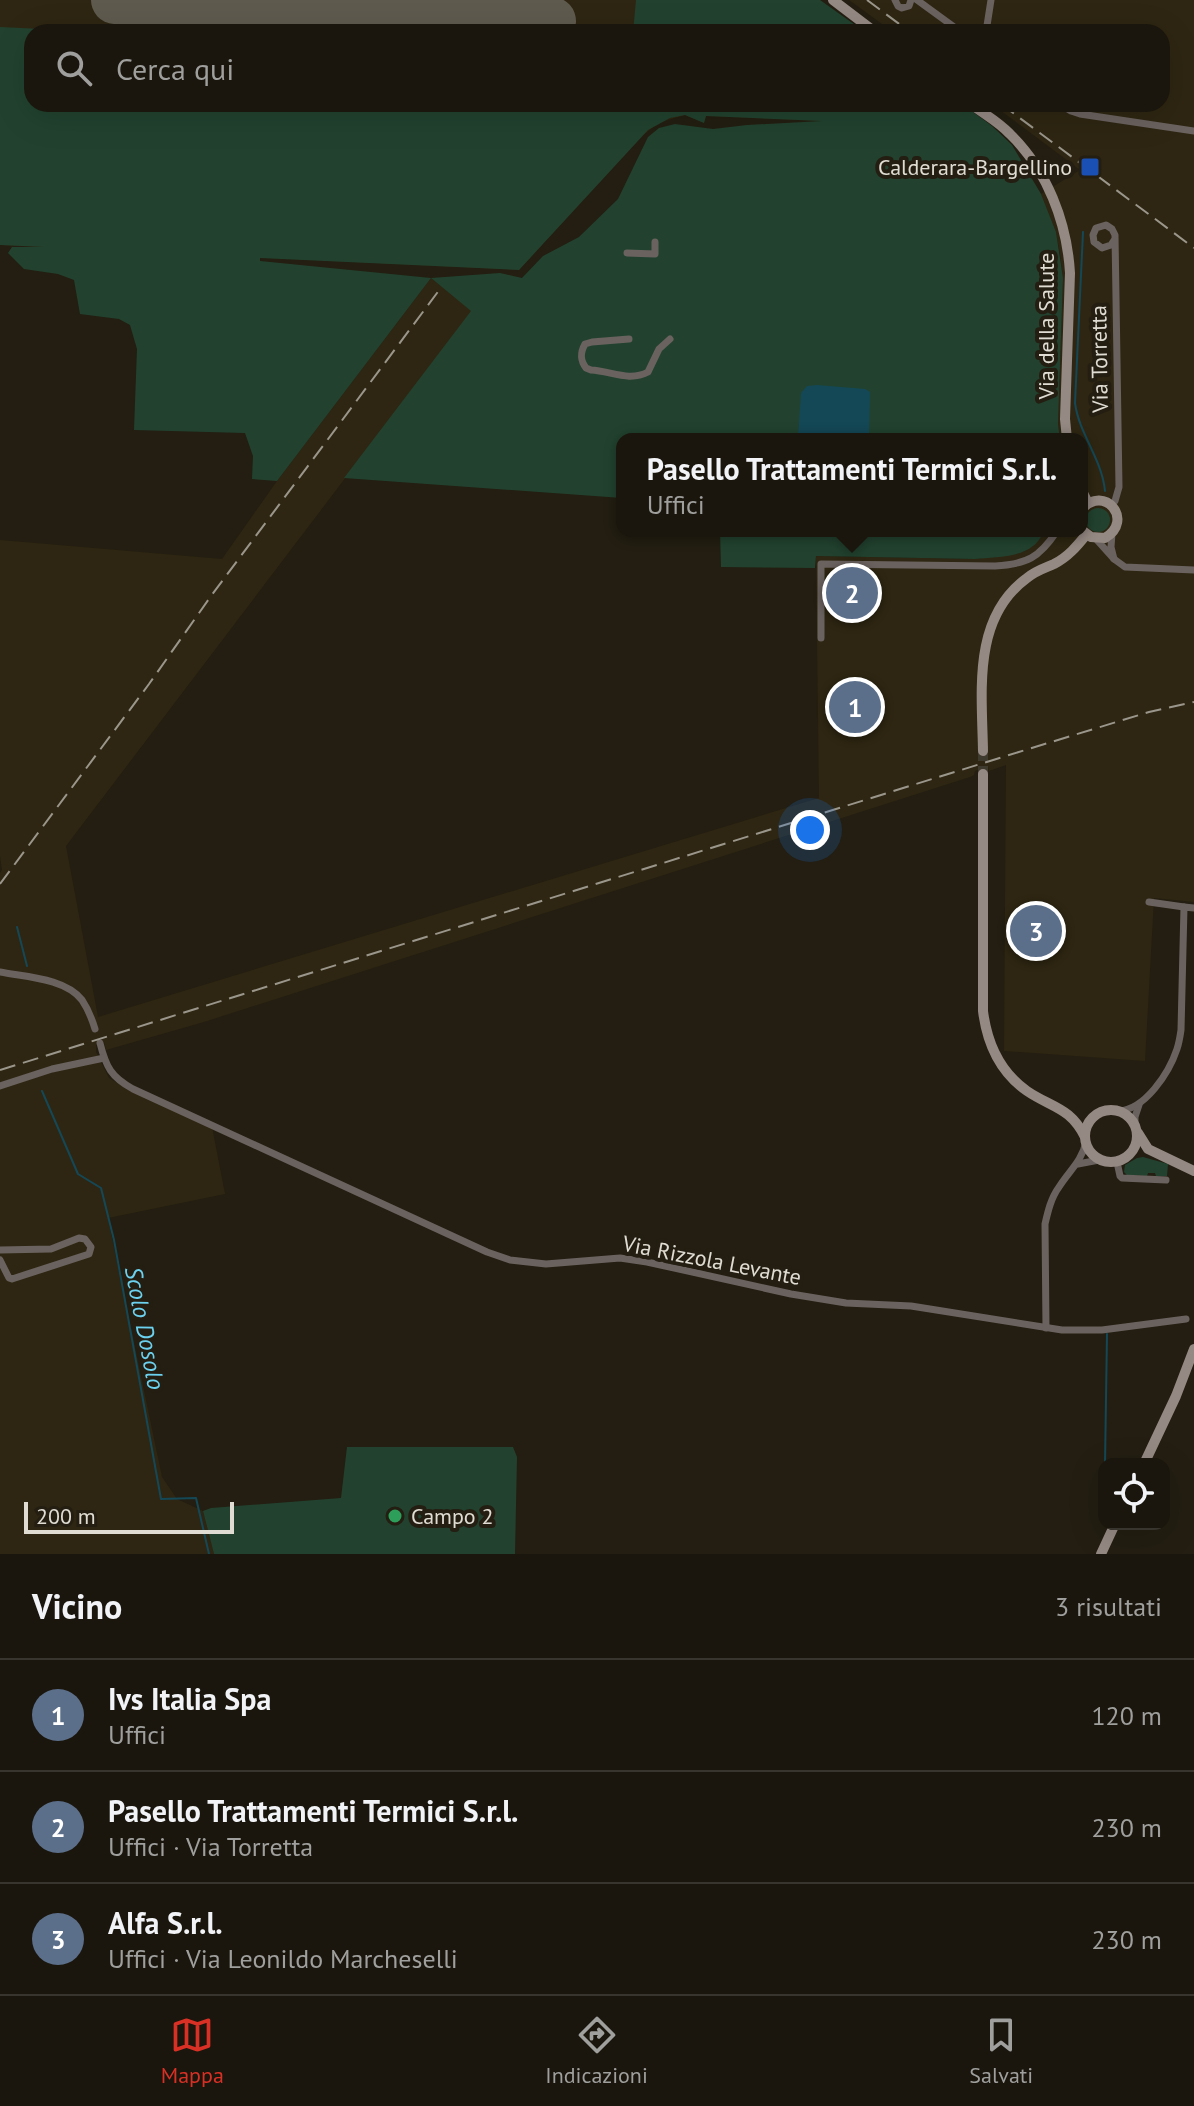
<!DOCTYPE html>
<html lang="it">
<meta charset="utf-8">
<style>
:root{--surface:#1a160d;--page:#231f16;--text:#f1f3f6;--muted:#9f9f9d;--line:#38352e;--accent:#d93025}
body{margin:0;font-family:"PT Sans",sans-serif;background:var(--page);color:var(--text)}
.controls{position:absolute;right:24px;bottom:24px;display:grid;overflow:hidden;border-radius:16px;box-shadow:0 8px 32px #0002}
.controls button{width:72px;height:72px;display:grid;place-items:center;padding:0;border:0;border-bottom:2px solid var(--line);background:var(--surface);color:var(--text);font:40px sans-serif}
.scale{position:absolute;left:24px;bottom:20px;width:210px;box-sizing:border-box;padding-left:8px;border:4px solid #e0dcd3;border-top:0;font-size:22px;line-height:28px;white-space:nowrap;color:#e0dcd3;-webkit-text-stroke:6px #231e11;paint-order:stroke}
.you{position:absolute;left:810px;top:830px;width:28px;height:28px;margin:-20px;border:6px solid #fff;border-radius:50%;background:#1a73e8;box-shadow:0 0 0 12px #1a73e833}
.badge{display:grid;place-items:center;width:52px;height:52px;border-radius:50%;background:var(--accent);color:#fff;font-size:26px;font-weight:700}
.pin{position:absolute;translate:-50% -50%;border:4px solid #fff;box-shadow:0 2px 8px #0006}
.popup{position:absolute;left:616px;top:433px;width:472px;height:104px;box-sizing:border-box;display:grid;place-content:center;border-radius:16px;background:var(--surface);filter:drop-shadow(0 2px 6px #0005);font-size:26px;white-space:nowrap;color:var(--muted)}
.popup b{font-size:30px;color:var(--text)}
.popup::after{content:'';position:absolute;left:50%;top:100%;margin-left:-16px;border:16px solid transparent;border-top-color:var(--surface)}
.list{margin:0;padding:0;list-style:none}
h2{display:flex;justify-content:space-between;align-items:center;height:104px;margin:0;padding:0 32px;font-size:34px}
h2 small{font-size:26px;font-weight:400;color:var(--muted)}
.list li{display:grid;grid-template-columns:52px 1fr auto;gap:24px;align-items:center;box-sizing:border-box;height:112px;padding:0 32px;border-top:2px solid var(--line)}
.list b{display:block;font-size:30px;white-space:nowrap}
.list p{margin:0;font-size:26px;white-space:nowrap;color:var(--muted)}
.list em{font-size:26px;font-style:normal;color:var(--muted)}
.icon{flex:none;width:44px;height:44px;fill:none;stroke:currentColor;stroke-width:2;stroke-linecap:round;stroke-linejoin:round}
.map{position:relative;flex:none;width:1194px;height:1554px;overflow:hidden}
.search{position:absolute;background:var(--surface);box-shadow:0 8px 32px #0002;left:24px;right:24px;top:24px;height:88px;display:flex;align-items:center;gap:20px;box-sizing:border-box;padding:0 28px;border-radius:24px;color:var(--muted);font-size:30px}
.sheet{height:440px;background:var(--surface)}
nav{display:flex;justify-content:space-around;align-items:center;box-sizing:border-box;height:112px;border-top:2px solid var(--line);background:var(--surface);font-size:22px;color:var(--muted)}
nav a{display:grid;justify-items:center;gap:4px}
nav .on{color:var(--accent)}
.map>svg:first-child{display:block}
</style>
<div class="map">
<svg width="1194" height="1554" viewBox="0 0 1194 1554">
<rect width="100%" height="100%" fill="#231e11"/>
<!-- built -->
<g fill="#2e2612">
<path d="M0 0H820L825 32H32V104H821V121L706 116 704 123 685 115 658 123 635 142 519 270 0 245Z"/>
<path d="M849 0H1194V902L1154 898 1145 1061 1004 1051 1006 765 989 771 988 766 975 771 974 775 970 777 204 1022 106 1050 104 1042 96 1045V1052L109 1078 124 1087 212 1127 225 1194 108 1218 162 1477 177 1499 203 1511 214 1554H0V873L2 870 0 856V540L222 559 277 481 431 278 472 311 66 846 98 1017 819 798 816 556 975 559 1024 551 1034 545 1045 531H1082V439H1060L1058 424 1063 278 1060 254 1056 232 1041 194 1080 170 992 104H1162V32H893Z"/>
</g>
<!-- green -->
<g fill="#22422f" fill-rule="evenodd">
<path d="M636 0H820L865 32H633Z"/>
<path d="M0 27 107 32H32V104H962L992 126 1012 145 1041 194 1056 232 1063 278 1058 424 1060 439H622V498L344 478 471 311 431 278 277 481 252 479 253 456 245 433 134 430 137 349 130 325 119 319 80 314 74 280 58 274 24 269 8 253 12 247H44L0 245ZM685 115 704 123 706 116 822 121 747 125 713 129 675 124 659 128 648 137 618 199 579 237 543 256 522 278 500 273 431 278 260 261V258L519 270 648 130 670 118Z"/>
<circle cx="1098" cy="520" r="12"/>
<path d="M720 531H1045C1041 536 1038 543 1033 546 1018 558 993 557 975 559L816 556 815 568 721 567Z"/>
<path d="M1143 1157 1168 1164 1167 1176H1156L1155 1173H1148L1147 1176 1127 1175 1124 1172 1125 1165 1137 1158Z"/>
<path d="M347 1447H513L517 1457 515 1554H214L203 1511 211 1508 341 1498Z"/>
</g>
<!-- water -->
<path fill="#144856" d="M817 385 865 389 870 392 869 439H798L801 393 807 386Z"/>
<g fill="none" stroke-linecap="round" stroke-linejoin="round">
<!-- stream -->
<g stroke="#144856" stroke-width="2">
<path d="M1083 232 1075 403C1079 434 1102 459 1105 491"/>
<path d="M17 927 27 966"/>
<path d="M42 1091 78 1174 101 1188 114 1240 161 1499 196 1498 209 1554"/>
<path d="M1105 1464 1107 1334"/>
</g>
<!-- taxiway -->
<path stroke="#5e5a4e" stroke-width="18" d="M479 17 508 12 531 0"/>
<!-- runway -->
<path stroke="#5e5a4e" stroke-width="48" d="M115 0 552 21"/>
<!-- secondary-tunnel -->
<path stroke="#3f3a2e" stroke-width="10" stroke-dasharray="10 5" stroke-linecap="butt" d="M983 751V774"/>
<!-- street -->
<g stroke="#6a625f" stroke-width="7">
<path d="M895 0 898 6 902 8 909 6 911 0"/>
<path d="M917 0 961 32"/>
<path d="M986 32 991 0"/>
<path d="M1060 104 1071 111 1080 114 1194 131"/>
<path d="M627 253 655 254V242"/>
<path d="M629 339 592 342 585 344C580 353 580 360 586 368L591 370C611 371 629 382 648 372L659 349 670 339"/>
<path d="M1111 505 1115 501 1119 487 1115 235 1112 229 1106 225 1096 228 1093 235 1094 242 1102 248 1111 245 1115 239"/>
<path d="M1096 539 1114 559 1111 547 1112 533"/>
<path d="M1114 559 1125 567 1194 570"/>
<path d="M821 638V564L995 566C1027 564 1039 558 1057 531"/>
<path d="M1149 902 1184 907"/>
<path d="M0 972C25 977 65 978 82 1000 88 1009 92 1019 95 1029"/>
<path d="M100 1043C106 1067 111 1077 133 1089L487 1252 510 1260 546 1264 620 1258 647 1262 791 1294 846 1303 911 1306 1062 1330H1102L1186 1319"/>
<path d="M0 1086 52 1069 104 1058"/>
<path d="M1118 1111C1145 1110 1169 1073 1177 1049 1179 1043 1180 1037 1181 1030L1184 907 1194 908"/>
<path d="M1135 1125V1117L1139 1105"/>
<path d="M1117 1162 1120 1176 1122 1178 1166 1180"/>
<path d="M1078 1164 1099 1160"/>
<path d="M0 1250 51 1249 79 1238 85 1239 91 1247 89 1254 12 1279 9 1278 0 1260"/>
<path d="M1046 1328 1045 1224C1048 1211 1051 1198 1059 1187 1069 1171 1082 1161 1086 1142"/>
</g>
<!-- secondary -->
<g stroke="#958983" stroke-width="10">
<path d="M833 0 875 32"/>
<path d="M971 104C984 114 999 122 1010 134 1047 170 1067 222 1070 273L1065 419 1067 439"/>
<path d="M1082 491 1088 503"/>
<path d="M1082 509C1104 484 1135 520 1105 538L1091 537 1083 531"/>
<path d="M983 751C982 691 972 618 1027 578 1035 571 1045 568 1054 564 1068 557 1077 546 1086 535"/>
<path d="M983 774V1011C987 1043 1000 1072 1027 1091 1052 1108 1070 1107 1085 1137"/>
<circle cx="1111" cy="1136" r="26"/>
<path d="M1138 1133 1148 1149 1194 1171"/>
<path d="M1144 1464 1176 1396 1194 1349"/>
<path d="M1101 1554 1115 1524"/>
</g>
<!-- rail -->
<g stroke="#9a968b" stroke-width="2" stroke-dasharray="16 8" stroke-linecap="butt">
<path d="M867 0 910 32"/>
<path d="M1001 104 1194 248"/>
<path d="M0 884 149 684 211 596 440 289"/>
<path d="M0 1070 1009 755 1149 712 1194 702"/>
</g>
</g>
<!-- markers -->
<rect fill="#1a4fb4" stroke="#231e11" stroke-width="3" x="1080" y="157" width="20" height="20" rx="4"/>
<circle fill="#2e9e5b" stroke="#231e11" stroke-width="3" cx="395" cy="1516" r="8"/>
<g text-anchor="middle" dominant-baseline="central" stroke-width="8" stroke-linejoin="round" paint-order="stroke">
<!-- poi labels -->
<g font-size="22" fill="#e0dcd3" stroke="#231e11" text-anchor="end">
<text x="1072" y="167">Calderara-Bargellino</text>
<text x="411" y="1516" text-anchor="start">Campo 2</text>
</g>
<!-- street labels -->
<g font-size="22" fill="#e0dcd3" stroke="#231e11">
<text transform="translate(1046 326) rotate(-90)">Via della Salute</text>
<text transform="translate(1099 359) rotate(-91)">Via Torretta</text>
<text transform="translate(712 1260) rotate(11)">Via Rizzola Levante</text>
</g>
<!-- water labels -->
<g font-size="24" font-style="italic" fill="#6cd1ee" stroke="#231e11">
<text transform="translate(145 1328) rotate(79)">Scolo Dosolo</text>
</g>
</g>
</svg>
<div class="controls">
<button><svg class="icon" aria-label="locate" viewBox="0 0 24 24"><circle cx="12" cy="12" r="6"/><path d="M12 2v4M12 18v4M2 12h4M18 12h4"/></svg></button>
</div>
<div class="scale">200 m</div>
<div class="you"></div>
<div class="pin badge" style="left:855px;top:707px;background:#5c6f8a">1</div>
<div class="pin badge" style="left:852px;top:593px;background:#5c6f8a">2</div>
<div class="popup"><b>Pasello Trattamenti Termici S.r.l.</b>Uffici</div>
<div class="pin badge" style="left:1036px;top:931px;background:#5c6f8a">3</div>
<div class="search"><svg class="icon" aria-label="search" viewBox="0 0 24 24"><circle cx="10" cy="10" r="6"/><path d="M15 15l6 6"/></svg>Cerca qui</div>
</div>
<section class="sheet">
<h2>Vicino<small>3 risultati</small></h2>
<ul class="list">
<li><span class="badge" style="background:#5c6f8a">1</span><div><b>Ivs Italia Spa</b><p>Uffici</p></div><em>120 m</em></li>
<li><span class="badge" style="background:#5c6f8a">2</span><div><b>Pasello Trattamenti Termici S.r.l.</b><p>Uffici · Via Torretta</p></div><em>230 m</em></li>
<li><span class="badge" style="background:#5c6f8a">3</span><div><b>Alfa S.r.l.</b><p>Uffici · Via Leonildo Marcheselli</p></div><em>230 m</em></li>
</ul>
</section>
<nav>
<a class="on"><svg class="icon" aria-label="map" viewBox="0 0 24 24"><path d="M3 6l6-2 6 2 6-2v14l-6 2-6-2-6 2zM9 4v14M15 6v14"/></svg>Mappa</a>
<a><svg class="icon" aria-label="directions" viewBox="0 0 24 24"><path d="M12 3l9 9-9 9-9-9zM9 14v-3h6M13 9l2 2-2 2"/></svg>Indicazioni</a>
<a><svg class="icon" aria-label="saved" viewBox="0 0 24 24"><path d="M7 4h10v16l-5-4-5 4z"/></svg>Salvati</a>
</nav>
